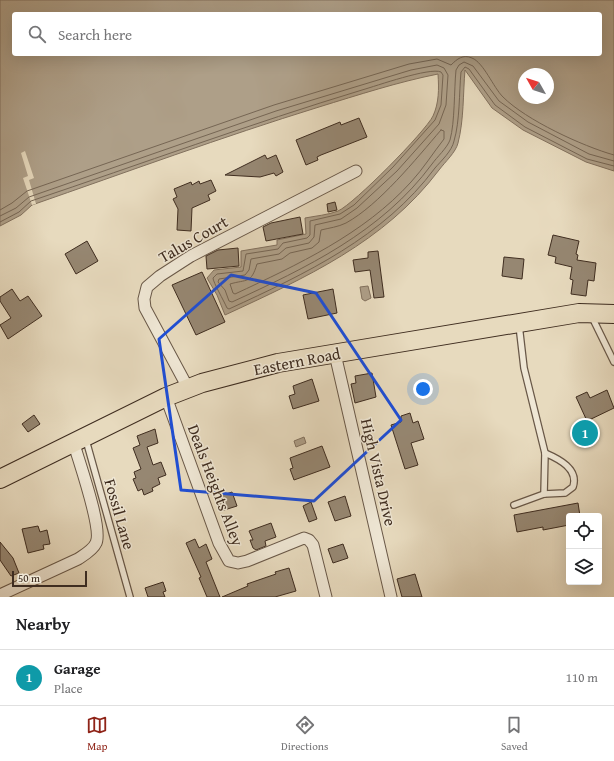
<!DOCTYPE html>
<style>
:root{--surface:#fff;--page:#f6f6f6;--text:#202124;--muted:#757577;--line:#e0e0e0;--accent:#8f2418}
body{margin:0;font-family:"Gentium Book Plus",serif;background:var(--page);color:var(--text)}
.controls{position:absolute;right:12px;bottom:12px;display:grid;overflow:hidden;border-radius:4px;box-shadow:0 4px 16px #0002}
.controls button{width:36px;height:36px;display:grid;place-items:center;padding:0;border:0;border-bottom:1px solid var(--line);background:var(--surface);color:var(--text);font:20px sans-serif}
.compass{position:absolute;left:518px;top:68px;width:36px;height:36px;border-radius:50%;background:var(--surface);box-shadow:0 4px 16px #0002;rotate:309deg}
.scale{position:absolute;left:12px;bottom:10px;width:75px;box-sizing:border-box;padding-left:4px;border:2px solid #3f2d20;border-top:0;font-size:11px;line-height:14px;white-space:nowrap;color:#3f2d20;-webkit-text-stroke:3px #efe7d5;paint-order:stroke}
.you{position:absolute;left:423px;top:389px;width:14px;height:14px;margin:-10px;border:3px solid #fff;border-radius:50%;background:#1a73e8;box-shadow:0 0 0 6px #1a73e833}
.badge{display:grid;place-items:center;width:26px;height:26px;border-radius:50%;background:var(--accent);color:#fff;font-size:13px;font-weight:700}
.pin{position:absolute;translate:-50% -50%;border:2px solid #fff;box-shadow:0 1px 4px #0006}
.list{margin:0;padding:0;list-style:none}
h2{display:flex;justify-content:space-between;align-items:center;height:52px;margin:0;padding:0 16px;font-size:17px}
h2 small{font-size:13px;font-weight:400;color:var(--muted)}
.list li{display:grid;grid-template-columns:26px 1fr auto;gap:12px;align-items:center;box-sizing:border-box;height:56px;padding:0 16px;border-top:1px solid var(--line)}
.list b{display:block;font-size:15px;white-space:nowrap}
.list p{margin:0;font-size:13px;white-space:nowrap;color:var(--muted)}
.list em{font-size:13px;font-style:normal;color:var(--muted)}
.icon{flex:none;width:22px;height:22px;fill:none;stroke:currentColor;stroke-width:2;stroke-linecap:round;stroke-linejoin:round}
.map{position:relative;flex:none;width:614px;height:597px;overflow:hidden}
.search{position:absolute;background:var(--surface);box-shadow:0 4px 16px #0002;left:12px;right:12px;top:12px;height:44px;display:flex;align-items:center;gap:10px;box-sizing:border-box;padding:0 14px;border-radius:4px;color:var(--muted);font-size:15px}
.sheet{height:108px;background:var(--surface)}
nav{display:flex;justify-content:space-around;align-items:center;box-sizing:border-box;height:56px;border-top:1px solid var(--line);background:var(--surface);font-size:11px;color:var(--muted)}
nav a{display:grid;justify-items:center;gap:2px}
nav .on{color:var(--accent)}
.map>svg:first-child{display:block}
</style>
<div class="map">
<svg width="614" height="597" viewBox="0 0 614 597">
<rect width="100%" height="100%" fill="#e7dabe"/>
<filter id="stains"><feTurbulence type="fractalNoise" baseFrequency=".005" numOctaves="4"/><feColorMatrix values="0 0 0 0 .2 0 0 0 0 .09 0 0 0 0 .02 0 0 0 .5 -.17"/></filter>
<radialGradient id="worn" r=".72"><stop offset=".6" stop-color="#630" stop-opacity="0"/><stop offset="1" stop-color="#630" stop-opacity=".3"/></radialGradient>
<!-- water -->
<g fill="#ae9f88" stroke="#82715e" fill-rule="evenodd">
<path d="M0 0H614V171L586 162 523 130 492 108 465 70C463 93 464 120 458 143 456 152 445 162 439 170 385 242 305 278 225 315L217 295 207 278 214 270 241 267V251L277 245V240L306 234 305 218C315 216 328 215 338 211 354 204 425 132 433 116 439 103 439 89 438 74 398 82 358 95 319 107 222 137 127 172 32 205L21 215 0 226ZM14 14H600V54H14ZM524 74H548V98H524Z"/>
<path d="M368 286 371 298 365 301 362 299 360 287Z"/>
<path d="M304 437 306 443 296 447 294 441Z"/>
</g>
<!-- pier -->
<path fill="#e7dabe" d="M25 151 34 178 29 180 36 204 32 205 23 178 28 176 21 153Z"/>
<g fill="none" stroke-linecap="round" stroke-linejoin="round">
<!-- shore -->
<g stroke="#766654" stroke-width="1">
<path d="M441 130 444 131V139C433 153 423 169 411 182 364 234 297 265 235 294L233 293 230 284C247 279 251 284 257 264L282 259 290 253 312 248 319 242 321 230C329 228 338 227 346 223 379 205 416 159 441 130Z"/>
<path d="M0 210 12 203 27 191 274 105 409 64 437 59 451 65C457 59 463 54 472 58 484 63 493 87 503 97 526 120 582 146 614 155"/>
<path d="M0 216 16 208 29 197 276 111 411 70 437 65 444 68 448 75 446 105 439 124 397 171 357 208 341 219 315 225 314 237 309 243 286 248 279 254 251 259 249 270 245 275 219 279 218 282 225 290 229 301 232 302C306 268 382 232 432 164 437 157 447 148 450 140 455 122 454 90 456 70L459 65 464 62 473 66 499 101 528 122 589 154 614 161"/>
<path d="M0 222 19 212 31 201C141 164 250 124 362 90 376 86 430 67 441 72L443 75 441 105 435 120 393 167 354 205 340 214 310 221V235L307 238 283 243 278 249 246 254 243 271 217 274 213 278C213 282 224 301 227 308L229 309C305 274 384 237 435 168 441 161 452 151 454 141 460 121 459 93 461 72L465 67 469 69 495 105 525 127 587 159 614 166"/>
</g>
</g>
<!-- building -->
<g fill="#968772" stroke="#3f2d20">
<path d="M359 118 367 137 321 155 317 157 318 160 306 165 296 140 340 122 341 125Z"/>
<path d="M265 155 267 159 276 155 283 172 276 176 274 173 260 177 225 175Z"/>
<path d="M211 180 216 191 208 195 210 200 192 208 191 231 177 230 178 209 173 199 177 197 174 189 191 182 192 185 199 181 200 184Z"/>
<path d="M335 202 337 210 328 212 327 204Z"/>
<path d="M300 217 303 234 266 241 263 227 271 223Z"/>
<path d="M553 235 579 241 576 254 578 255 577 260 596 263 594 281 588 280 586 296 571 294 573 280 570 279 572 267 555 263 556 257 548 255Z"/>
<path d="M87 241 98 261 76 274 65 254Z"/>
<path d="M238 248 239 266 207 269 206 256 218 250Z"/>
<path d="M378 251 384 297 374 298 370 270 355 272 353 260 368 258V252Z"/>
<path d="M504 257 524 259 522 279 502 276Z"/>
<path d="M202 272 225 322 196 335 172 285Z"/>
<path d="M12 289 20 301 28 296 42 316 8 339 0 325 11 318 0 301V297Z"/>
<path d="M333 289 337 313 308 319 303 295Z"/>
<path d="M372 373 376 397 355 403 351 384 356 383 355 376Z"/>
<path d="M312 379 319 401 293 409 289 396 295 394 293 386Z"/>
<path d="M607 390 614 408 587 421 576 397 587 392 590 398Z"/>
<path d="M410 413 413 423 418 421 424 439 411 443 418 465 405 469 391 425 401 422V416Z"/>
<path d="M34 415 40 424 28 432 22 424Z"/>
<path d="M155 429 158 443 147 447 153 465 161 462 166 475 158 478 160 484 152 488 153 491 144 495 142 489 138 491 133 479 136 478 134 472 141 469 133 448 140 445 137 436Z"/>
<path d="M322 446 330 467 294 480 290 469 293 468 290 458Z"/>
<path d="M232 492 237 506 221 511 217 497Z"/>
<path d="M345 496 351 516 335 521 328 502Z"/>
<path d="M311 502 317 519 309 522 303 506Z"/>
<path d="M578 503 580 516H569V525L543 530V527L517 532 514 515Z"/>
<path d="M271 523 276 537 265 541 266 546 256 550 253 548 250 540H253L249 531Z"/>
<path d="M38 526 40 532 47 530 50 544 43 545 44 549 28 553 22 529Z"/>
<path d="M195 539 199 548 206 544 212 559 206 562 220 597H207L199 578 201 577 186 543Z"/>
<path d="M0 542 13 558 19 573 11 576 0 560Z"/>
<path d="M343 544 348 558 333 563 328 549Z"/>
<path d="M289 568 296 591 275 597H222L248 586 247 584 276 574 275 572Z"/>
<path d="M415 574 422 597H402L397 579Z"/>
<path d="M163 582 166 591 163 592 165 597H148L145 588Z"/>
</g>
<g fill="none" stroke-linecap="round" stroke-linejoin="round">
<defs>
<g id="service">
<path d="M592 317 614 362"/>
<path d="M519 325 524 368 545 453 544 494"/>
<path d="M86 440 130 597"/>
<path d="M514 505 544 494 565 493 573 487C579 469 559 459 545 453"/>
</g>
<g id="minor">
<path d="M335 354 391 597"/>
<path d="M188 388 145 308 144 299 147 287 160 276 191 256 356 171"/>
<path d="M166 397 219 543 229 561 238 563 247 561 304 538 309 540 313 545 326 597"/>
<path d="M0 595 78 559C84 555 93 550 96 543 103 529 79 462 74 444"/>
</g>
<path id="trunk" d="M0 479 166 397 202 383 278 363 579 313 614 314"/>
</defs>
<!-- service casing -->
<use href="#service" stroke="#695848" stroke-width="8"/>
<!-- minor casing -->
<use href="#minor" stroke="#695848" stroke-width="13"/>
<!-- trunk casing -->
<use href="#trunk" stroke="#3f2d20" stroke-width="20"/>
<!-- service -->
<use href="#service" stroke="#efe7d5" stroke-width="5.5"/>
<!-- minor -->
<use href="#minor" stroke="#efe7d5" stroke-width="11"/>
<!-- trunk -->
<use href="#trunk" stroke="#e7dabe" stroke-width="18"/>
</g>
<!-- marked area -->
<path fill="none" stroke="#1d4ed8" stroke-width="3" stroke-linejoin="round" d="M231 275 316 293 401 420 314 501 181 490 159 339Z"/>
<g text-anchor="middle" dominant-baseline="central" stroke-width="3" stroke-linejoin="round" paint-order="stroke">
<!-- street labels -->
<g font-size="16" fill="#3f2d20" stroke="#efe7d5">
<text transform="translate(193 239) rotate(-30)">Talus Court</text>
<text transform="translate(297 361) rotate(-11)">Eastern Road</text>
<text transform="translate(379 472) rotate(77)">High Vista Drive</text>
<text transform="translate(216 485) rotate(69)">Deals Heights Alley</text>
<text transform="translate(120 514) rotate(74)">Fossil Lane</text>
</g>
</g>
<rect width="100%" height="100%" filter="url(#stains)"/>
<rect width="100%" height="100%" fill="url(#worn)"/>
</svg>
<div class="controls">
<button><svg class="icon" aria-label="locate" viewBox="0 0 24 24"><circle cx="12" cy="12" r="6"/><path d="M12 2v4M12 18v4M2 12h4M18 12h4"/></svg></button>
<button><svg class="icon" aria-label="layers" viewBox="0 0 24 24"><path d="M12 4l9 5-9 5-9-5zM3 14l9 5 9-5"/></svg></button>
</div>
<svg class="compass" viewBox="-18 -18 36 36"><path d="M0-13l5 13h-10z" fill="#e53935"/><path d="M0 13l5-13h-10z" fill="#757577"/></svg>
<div class="scale">50 m</div>
<div class="you"></div>
<div class="pin badge" style="left:585px;top:433px;background:#0f9aa8">1</div>
<div class="search"><svg class="icon" aria-label="search" viewBox="0 0 24 24"><circle cx="10" cy="10" r="6"/><path d="M15 15l6 6"/></svg>Search here</div>
</div>
<section class="sheet">
<h2>Nearby<small></small></h2>
<ul class="list">
<li><span class="badge" style="background:#0f9aa8">1</span><div><b>Garage</b><p>Place</p></div><em>110 m</em></li>
</ul>
</section>
<nav>
<a class="on"><svg class="icon" aria-label="map" viewBox="0 0 24 24"><path d="M3 6l6-2 6 2 6-2v14l-6 2-6-2-6 2zM9 4v14M15 6v14"/></svg>Map</a>
<a><svg class="icon" aria-label="directions" viewBox="0 0 24 24"><path d="M12 3l9 9-9 9-9-9zM9 14v-3h6M13 9l2 2-2 2"/></svg>Directions</a>
<a><svg class="icon" aria-label="saved" viewBox="0 0 24 24"><path d="M7 4h10v16l-5-4-5 4z"/></svg>Saved</a>
</nav>
